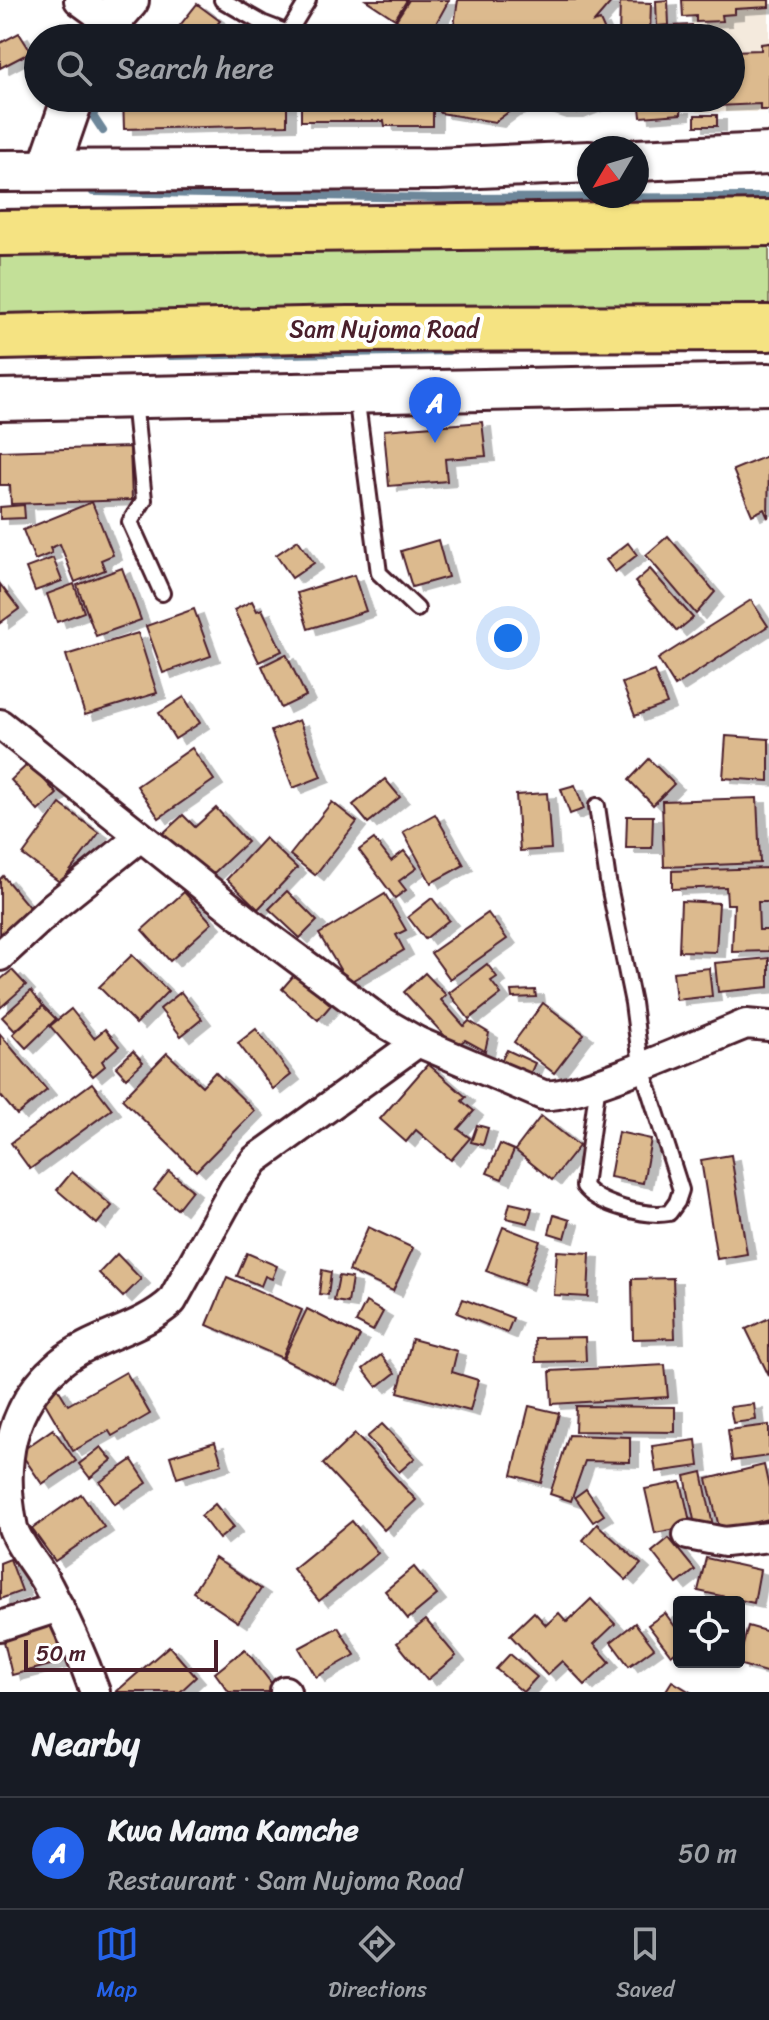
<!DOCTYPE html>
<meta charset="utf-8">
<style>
:root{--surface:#171b24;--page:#20242c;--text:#f1f3f6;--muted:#9ea1a6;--line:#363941;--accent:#2563eb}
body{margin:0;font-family:Sriracha,sans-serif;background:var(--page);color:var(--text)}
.controls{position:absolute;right:24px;bottom:24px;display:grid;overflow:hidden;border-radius:8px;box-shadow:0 2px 6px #0004}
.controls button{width:72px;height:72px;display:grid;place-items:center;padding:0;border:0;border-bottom:2px solid var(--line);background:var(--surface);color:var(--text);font:40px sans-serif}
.compass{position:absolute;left:577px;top:136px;width:72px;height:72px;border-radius:50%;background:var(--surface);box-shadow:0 2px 6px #0004;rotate:232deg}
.scale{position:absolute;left:24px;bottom:20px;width:194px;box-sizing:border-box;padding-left:8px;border:4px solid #4a1f2b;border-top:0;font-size:22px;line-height:28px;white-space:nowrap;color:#4a1f2b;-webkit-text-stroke:6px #fff;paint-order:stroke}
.you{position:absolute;left:508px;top:638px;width:28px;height:28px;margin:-20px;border:6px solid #fff;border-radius:50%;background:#1a73e8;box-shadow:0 0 0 12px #1a73e833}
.badge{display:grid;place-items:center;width:52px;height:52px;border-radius:50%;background:var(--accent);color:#fff;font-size:26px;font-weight:700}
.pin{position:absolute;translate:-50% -66px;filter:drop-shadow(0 2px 4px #0008)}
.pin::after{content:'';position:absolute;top:42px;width:28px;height:24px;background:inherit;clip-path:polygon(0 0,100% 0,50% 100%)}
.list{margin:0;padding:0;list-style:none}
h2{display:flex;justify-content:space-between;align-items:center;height:104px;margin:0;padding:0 32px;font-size:34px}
h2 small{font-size:26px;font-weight:400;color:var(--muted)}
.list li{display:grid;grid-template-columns:52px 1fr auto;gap:24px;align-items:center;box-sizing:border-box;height:112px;padding:0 32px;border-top:2px solid var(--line)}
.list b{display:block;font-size:30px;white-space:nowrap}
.list p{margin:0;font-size:26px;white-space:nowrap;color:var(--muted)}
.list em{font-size:26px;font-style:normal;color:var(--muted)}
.icon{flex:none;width:44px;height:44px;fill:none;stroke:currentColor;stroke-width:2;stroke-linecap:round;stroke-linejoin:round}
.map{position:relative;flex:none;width:769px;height:1692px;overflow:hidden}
.search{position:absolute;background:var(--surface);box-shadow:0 2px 6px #0004;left:24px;right:24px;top:24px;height:88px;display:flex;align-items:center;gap:20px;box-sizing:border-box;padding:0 28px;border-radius:44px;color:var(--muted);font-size:30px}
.sheet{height:216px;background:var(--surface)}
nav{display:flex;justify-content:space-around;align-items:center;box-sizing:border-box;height:112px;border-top:2px solid var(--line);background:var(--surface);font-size:22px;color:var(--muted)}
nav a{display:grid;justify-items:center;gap:4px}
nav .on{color:var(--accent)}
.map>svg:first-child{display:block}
</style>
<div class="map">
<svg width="769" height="1692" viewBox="0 0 769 1692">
<defs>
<filter id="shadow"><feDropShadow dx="9" dy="5" stdDeviation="0" flood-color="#0004"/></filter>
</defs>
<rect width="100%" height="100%" fill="#fff"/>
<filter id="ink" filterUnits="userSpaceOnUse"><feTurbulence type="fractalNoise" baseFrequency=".0125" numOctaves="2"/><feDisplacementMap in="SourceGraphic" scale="16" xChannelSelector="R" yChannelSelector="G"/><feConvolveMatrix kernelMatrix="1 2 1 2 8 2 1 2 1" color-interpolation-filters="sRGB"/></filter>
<g filter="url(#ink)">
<!-- built -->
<path fill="#f4eadd" d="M691 0H769V112H697V98H731V38H693Z"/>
<!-- green -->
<path fill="#c3e098" stroke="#868062" stroke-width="2" d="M769 239V306L0 322V244Z"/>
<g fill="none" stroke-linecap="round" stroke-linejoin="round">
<!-- stream -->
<g stroke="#6d879a" stroke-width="8">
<path d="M126 38 133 20"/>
<path d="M100 98 93 116 103 131"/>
<path d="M93 192 434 198 769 197"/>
<path d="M190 354 170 356 448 351"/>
</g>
</g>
<!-- building -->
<g fill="#dcba8e" stroke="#4a1f2b" stroke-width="2" filter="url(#shadow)">
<path d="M366 0H407L395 19Z"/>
<path d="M409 0H449L428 38 396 20Z"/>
<path d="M458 0H613L594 22 600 20 608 38H452Z"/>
<path d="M668 0 669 25 657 26 656 1Z"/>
<path d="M682 0H769V7L735 9V14L722 15 723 21 696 22V16L683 17Z"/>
<path d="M620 2 651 3 650 35 619 34Z"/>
<path d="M197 4 220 21 206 38H170Z"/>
<path d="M692 25 693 38H671V26Z"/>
<path d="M19 33 31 52 0 68V43Z"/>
<path d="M769 43V110H760V104L717 106V98H731V51L761 50V44Z"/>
<path d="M123 98H287V125L124 129Z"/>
<path d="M301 98H433V126H385L384 121H301Z"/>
<path d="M442 98H612L575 113H558L531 104 510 111 495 122 440 113Z"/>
<path d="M639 98H673V108H681V114L641 117Z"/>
<rect x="695" y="115" width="22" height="11"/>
<path d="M482 422 486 456 445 459 447 481 389 486 384 430Z"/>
<path d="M130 447 132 500 11 504 10 485H0V451Z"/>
<path d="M767 456 769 460 768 518 764 509 752 515 733 470Z"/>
<path d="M92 502 113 555 101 560 105 570 75 582 60 544 50 548 52 553 35 560 23 530Z"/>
<path d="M24 505 25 518 0 519V507Z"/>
<path d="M668 536 715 592 696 614 646 555Z"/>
<path d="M298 540 314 563 292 578 276 555Z"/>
<path d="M438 540 448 577 412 587 401 551Z"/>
<path d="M628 543 637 555 615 572 606 560Z"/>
<path d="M53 558 62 581 35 591 26 568Z"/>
<path d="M122 568 141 620 96 636 77 585Z"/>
<path d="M650 569 693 618 677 631 635 582Z"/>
<path d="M354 575 366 611 308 629 297 593Z"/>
<path d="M0 584 19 609 0 623Z"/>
<path d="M74 584 84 612 57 622 47 594Z"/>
<path d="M751 600 768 626 675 686 658 659Z"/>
<path d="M252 601 257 611 262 609 282 651 259 662 234 610Z"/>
<path d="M194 609 211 656 163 673 146 626Z"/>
<path d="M138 633 157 693 85 715 66 655Z"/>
<path d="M286 654 306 696 281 708 262 666Z"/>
<path d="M654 671 667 704 635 716 622 683Z"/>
<path d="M184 697 200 723 175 739 159 713Z"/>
<path d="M299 720 321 777 293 788 271 731Z"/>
<path d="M726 736 769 739V781L723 778Z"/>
<path d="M192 748 214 780 159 818 137 786Z"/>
<path d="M649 759 674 784 653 805 629 780Z"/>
<path d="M29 763 57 794 38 811 11 780Z"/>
<path d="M385 779 400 797 368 823 353 805Z"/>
<path d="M575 785 584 809 570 814 561 789Z"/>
<path d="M547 793 551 849 520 851 516 795Z"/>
<path d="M757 798 760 863 664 867 662 801Z"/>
<path d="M332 802 357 822 315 875 290 855Z"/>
<path d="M60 804 99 833 61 883 23 855Z"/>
<path d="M216 808 247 842 202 884 159 837 183 815 195 827Z"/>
<path d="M435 814 464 865 431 883 403 832Z"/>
<path d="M627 816H653L652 848H626Z"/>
<path d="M265 838 297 868 258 909 227 879Z"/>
<path d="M374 839 391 861 404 851 417 868 399 881 406 890 395 898 359 850Z"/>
<path d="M769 868V902H758L759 930H769V951L732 952 734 904H727L726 887 672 889V871Z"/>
<path d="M3 876 34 913 0 941V879Z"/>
<path d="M287 891 317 921 300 938 269 909Z"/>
<path d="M184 892 212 923 170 961 142 930Z"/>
<path d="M385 894 406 930 396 935 404 950 348 983 319 934Z"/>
<path d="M432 898 449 920 425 939 408 917Z"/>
<path d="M681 901 719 903 716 952 679 951Z"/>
<path d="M488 913 507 939 450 979 431 953Z"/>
<path d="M132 955 168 991 136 1024 99 987Z"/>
<path d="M769 958V987L718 992 715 963Z"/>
<path d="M487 964 497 977 491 981 501 994 469 1019 449 993Z"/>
<path d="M709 968 712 996 676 1000 673 972Z"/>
<path d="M12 970 26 985 0 1008V980Z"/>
<path d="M425 973 446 995 441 1000 464 1026 469 1021 489 1033 485 1051 465 1040 455 1047 404 992Z"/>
<path d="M295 974 331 1005 318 1020 282 989Z"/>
<path d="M535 990 536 997 512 998 511 991Z"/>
<path d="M31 991 43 1006 15 1031 2 1017Z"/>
<path d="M181 992 202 1019 181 1036 160 1009Z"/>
<path d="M543 1003 584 1034 554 1073 514 1042Z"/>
<path d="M43 1006 56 1019 26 1048 13 1034Z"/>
<path d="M71 1009 94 1038 105 1029 119 1046 102 1061 105 1066 93 1076 50 1026Z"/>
<path d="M256 1029 291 1075 273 1089 238 1043Z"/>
<path d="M0 1034 47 1090 17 1115 0 1095Z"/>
<path d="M507 1050 535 1063 528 1079 499 1065Z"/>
<path d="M133 1051 143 1062 126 1078 116 1067Z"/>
<path d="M167 1053 202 1086 215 1072 255 1111 196 1171 122 1099Z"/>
<path d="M428 1064 466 1097 462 1101 474 1111 458 1129 470 1138 451 1160 416 1130 406 1142 380 1119Z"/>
<path d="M92 1083 112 1109 30 1169 11 1143Z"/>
<path d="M541 1116 579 1146 552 1180 515 1150Z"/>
<path d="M477 1125 488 1128 483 1145 471 1142Z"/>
<path d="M618 1132 651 1139 643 1183 610 1177Z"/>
<path d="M500 1144 514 1150 502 1179 487 1173Z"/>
<path d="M731 1155 747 1254 717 1259 701 1160Z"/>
<path d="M169 1171 192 1190 177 1209 154 1190Z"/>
<path d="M72 1172 112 1206 97 1224 57 1190Z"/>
<path d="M510 1203 532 1208 528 1223 506 1218Z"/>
<path d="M554 1215 570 1220 565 1238 549 1233Z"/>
<path d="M368 1227 413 1248 393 1291 349 1271Z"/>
<path d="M503 1227 540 1241 523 1285 486 1271Z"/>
<path d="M557 1251 590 1253 588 1297 554 1295Z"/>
<path d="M247 1253 277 1266 272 1279 265 1276 261 1286 237 1276Z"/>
<path d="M117 1254 141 1279 123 1297 99 1273Z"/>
<path d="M322 1270 331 1272 328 1295 319 1294Z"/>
<path d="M339 1276 352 1278 348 1303 334 1301Z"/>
<path d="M227 1277 302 1310 282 1358 207 1325Z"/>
<path d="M673 1278 675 1338 633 1339 632 1279Z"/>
<path d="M463 1299 513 1318 507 1333 457 1313Z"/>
<path d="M366 1302 383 1312 373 1331 356 1322Z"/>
<path d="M307 1309 360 1336 336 1385 283 1359Z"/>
<path d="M769 1318V1376L746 1329Z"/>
<path d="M585 1337 586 1361 536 1362 535 1338Z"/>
<path d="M412 1339 457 1351 452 1372 478 1380 470 1411 398 1392Z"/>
<path d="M381 1355 395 1373 377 1387 363 1369Z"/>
<path d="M665 1365 668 1397 552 1404 550 1371Z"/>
<path d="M126 1372 150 1414 112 1436 109 1431 73 1451 41 1396 57 1387 68 1405Z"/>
<path d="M754 1404 756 1420 733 1423 730 1407Z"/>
<path d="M529 1406 559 1413 541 1483 512 1475Z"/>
<path d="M576 1406 675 1407V1432L575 1431Z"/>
<path d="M382 1424 415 1458 399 1472 367 1437Z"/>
<path d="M769 1425V1456L732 1461 728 1430Z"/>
<path d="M53 1429 76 1461 42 1484 20 1452Z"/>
<path d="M355 1434 416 1500 384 1530 323 1464Z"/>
<path d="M569 1435 630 1437V1462L585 1461 571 1501 550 1494Z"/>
<path d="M696 1440 699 1466 656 1472 652 1446Z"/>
<path d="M215 1442 222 1464 177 1478 170 1456Z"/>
<path d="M101 1447 112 1460 90 1478 79 1464Z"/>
<path d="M132 1460 147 1483 115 1504 100 1482Z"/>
<path d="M764 1465 769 1488V1519L720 1531 707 1479Z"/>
<path d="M702 1472 713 1526 696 1530 685 1476Z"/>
<path d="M681 1482 691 1526 655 1533 645 1489Z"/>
<path d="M586 1489 604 1515 593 1522 575 1497Z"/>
<path d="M81 1494 104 1527 55 1561 32 1529Z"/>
<path d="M215 1504 234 1527 219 1539 201 1516Z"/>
<path d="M352 1521 378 1553 319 1601 293 1569Z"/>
<path d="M597 1524 641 1564 626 1580 583 1540Z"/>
<path d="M669 1538 695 1570 677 1584 652 1552Z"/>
<path d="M215 1558 261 1589 238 1622 193 1592Z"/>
<path d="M706 1558 760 1570 754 1603 698 1591Z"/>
<path d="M10 1559 22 1591 0 1599V1563Z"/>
<path d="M414 1567 437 1595 408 1619 385 1591Z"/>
<path d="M591 1599 615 1624 594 1644 610 1662 585 1685 562 1661 547 1675 510 1635 534 1612 546 1625 559 1613 567 1622Z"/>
<path d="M665 1613 679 1632V1649L671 1655 648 1625Z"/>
<path d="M426 1620 456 1656 427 1680 397 1643Z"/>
<path d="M635 1623 654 1648 629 1666 611 1642Z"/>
<path d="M53 1625 62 1662 12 1675 3 1637Z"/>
<path d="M748 1626 769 1632V1673L738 1664Z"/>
<path d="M338 1627 355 1655 316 1677 299 1648Z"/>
<path d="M169 1646 196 1677 180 1692H116Z"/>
<path d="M245 1649 278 1692H229L215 1673Z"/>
<path d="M510 1654 537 1677 523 1692 496 1669Z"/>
<path d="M672 1681 690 1692H665Z"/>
</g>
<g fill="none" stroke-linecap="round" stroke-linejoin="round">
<defs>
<g id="lane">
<path d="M222 0 262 23 301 38"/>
<path d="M288 33 308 0"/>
<path d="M356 395 379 573 417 609"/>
<path d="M134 400 144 500 130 522 162 593"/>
<path d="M597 806 608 881 633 1003 641 1065 681 1190 677 1202 669 1213C646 1217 598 1205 584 1186L598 1083"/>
</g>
<g id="street">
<path d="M79 0 109 22"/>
<path d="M0 724 252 925 378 1019 418 1042 543 1095C575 1100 708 1039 746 1024L769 1026"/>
<path d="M0 956 53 907 140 837"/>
<path d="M688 1535 725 1542 769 1537"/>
<path d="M0 1626 59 1607"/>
<path d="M285 1691 286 1692"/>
<path d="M95 1692C82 1655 66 1620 48 1586 38 1566 20 1548 13 1528 0 1464 9 1406 60 1363 93 1336 141 1330 172 1301L234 1189 255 1160 418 1042"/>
</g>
<g id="secondary">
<path d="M101 38 109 22 128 0"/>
<path d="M637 160 769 154"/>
<path d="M48 170 73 98"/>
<path d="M0 171 437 169 589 162"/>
<path d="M0 400 769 384"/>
</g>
<g id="primary">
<path d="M0 233 769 223"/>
<path d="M0 337 348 329 769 328"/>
</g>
</defs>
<!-- lane casing -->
<use href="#lane" stroke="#4a1f2b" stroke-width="20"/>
<!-- street casing -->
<use href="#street" stroke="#4a1f2b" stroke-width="34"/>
<!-- secondary casing -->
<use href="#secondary" stroke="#4a1f2b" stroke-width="46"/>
<!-- primary casing -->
<use href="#primary" stroke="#4a1f2b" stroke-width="50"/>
<!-- lane -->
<use href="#lane" stroke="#fff" stroke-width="14"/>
<!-- street -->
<use href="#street" stroke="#fff" stroke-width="28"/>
<!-- secondary -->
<use href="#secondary" stroke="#fff" stroke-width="40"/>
<!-- primary -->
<use href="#primary" stroke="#f5e382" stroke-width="44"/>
</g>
</g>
<g text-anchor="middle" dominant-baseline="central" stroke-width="8" stroke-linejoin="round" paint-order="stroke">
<!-- street labels -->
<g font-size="24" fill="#4a1f2b" stroke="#fff">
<text x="384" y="329">Sam Nujoma Road</text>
</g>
</g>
</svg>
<div class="controls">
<button><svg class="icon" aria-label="locate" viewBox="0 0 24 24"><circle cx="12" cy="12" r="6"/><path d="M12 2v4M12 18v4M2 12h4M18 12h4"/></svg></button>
</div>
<svg class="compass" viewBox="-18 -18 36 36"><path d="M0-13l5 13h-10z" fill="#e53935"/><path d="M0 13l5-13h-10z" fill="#9ea1a6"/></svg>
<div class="scale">50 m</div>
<div class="you"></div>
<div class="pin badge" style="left:435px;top:443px">A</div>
<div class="search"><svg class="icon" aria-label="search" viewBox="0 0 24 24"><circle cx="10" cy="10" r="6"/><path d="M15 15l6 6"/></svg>Search here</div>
</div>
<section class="sheet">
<h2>Nearby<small></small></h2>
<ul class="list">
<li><span class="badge">A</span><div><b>Kwa Mama Kamche</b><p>Restaurant · Sam Nujoma Road</p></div><em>50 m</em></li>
</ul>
</section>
<nav>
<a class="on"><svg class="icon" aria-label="map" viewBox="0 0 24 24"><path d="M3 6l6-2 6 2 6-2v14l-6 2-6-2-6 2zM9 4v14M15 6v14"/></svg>Map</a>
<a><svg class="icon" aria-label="directions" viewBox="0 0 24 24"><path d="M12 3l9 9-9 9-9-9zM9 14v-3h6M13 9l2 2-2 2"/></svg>Directions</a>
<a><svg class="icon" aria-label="saved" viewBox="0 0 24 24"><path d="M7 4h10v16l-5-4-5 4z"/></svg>Saved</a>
</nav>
